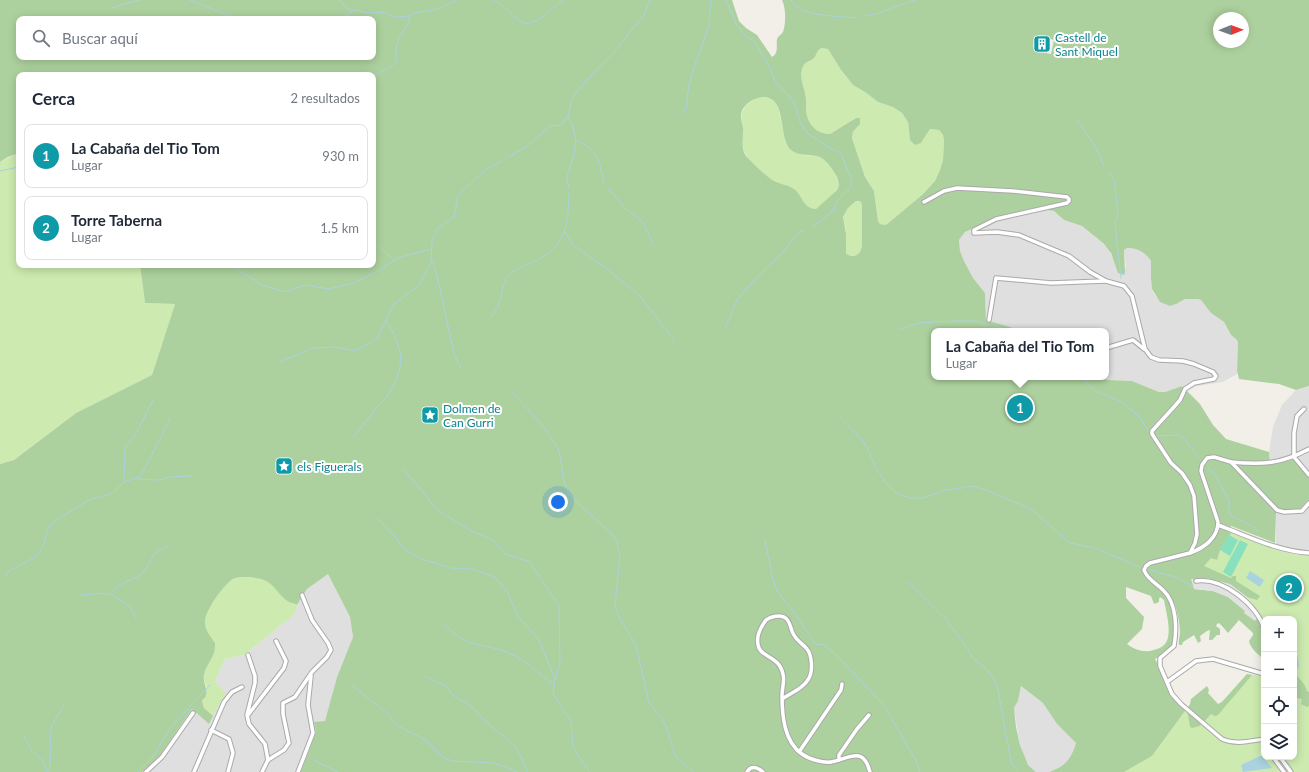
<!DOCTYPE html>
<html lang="es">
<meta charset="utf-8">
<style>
:root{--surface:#fff;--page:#f2f2f3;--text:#1f2937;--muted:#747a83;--line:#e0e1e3;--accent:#b45309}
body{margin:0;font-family:Lato,sans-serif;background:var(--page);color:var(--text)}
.controls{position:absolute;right:12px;bottom:12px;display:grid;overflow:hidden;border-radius:8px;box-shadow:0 2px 10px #0003}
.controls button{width:36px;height:36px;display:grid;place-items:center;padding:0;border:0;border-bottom:1px solid var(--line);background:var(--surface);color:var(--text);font:20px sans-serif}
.compass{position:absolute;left:1213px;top:12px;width:36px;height:36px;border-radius:50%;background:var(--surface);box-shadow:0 2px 10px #0003;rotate:89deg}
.you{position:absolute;left:558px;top:502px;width:14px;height:14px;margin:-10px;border:3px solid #fff;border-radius:50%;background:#1a73e8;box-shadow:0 0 0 6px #1a73e833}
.badge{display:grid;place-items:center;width:26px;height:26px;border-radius:50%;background:var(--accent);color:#fff;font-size:13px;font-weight:700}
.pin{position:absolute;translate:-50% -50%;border:2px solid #fff;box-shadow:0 1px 4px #0006}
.popup{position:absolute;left:931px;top:328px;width:178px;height:52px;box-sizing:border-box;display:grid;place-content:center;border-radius:8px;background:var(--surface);filter:drop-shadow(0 1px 3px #0005);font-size:13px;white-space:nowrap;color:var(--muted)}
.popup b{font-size:15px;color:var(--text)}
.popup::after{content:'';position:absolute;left:50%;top:100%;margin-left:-8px;border:8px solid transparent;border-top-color:var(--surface)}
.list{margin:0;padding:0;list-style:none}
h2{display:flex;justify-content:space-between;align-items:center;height:52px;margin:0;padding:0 16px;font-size:17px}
h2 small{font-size:13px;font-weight:400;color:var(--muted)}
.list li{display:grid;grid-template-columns:26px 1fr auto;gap:12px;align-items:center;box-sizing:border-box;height:64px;margin:0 8px 8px;padding:0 8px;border:1px solid var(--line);border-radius:8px}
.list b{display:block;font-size:15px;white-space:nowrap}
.list p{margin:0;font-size:13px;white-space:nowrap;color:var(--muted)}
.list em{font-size:13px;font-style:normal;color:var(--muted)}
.icon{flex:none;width:22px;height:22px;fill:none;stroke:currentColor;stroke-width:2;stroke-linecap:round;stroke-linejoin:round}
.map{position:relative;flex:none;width:1309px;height:772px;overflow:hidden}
.search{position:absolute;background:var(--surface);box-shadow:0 2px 10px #0003;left:16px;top:16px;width:360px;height:44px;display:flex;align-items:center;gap:10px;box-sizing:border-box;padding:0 14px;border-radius:8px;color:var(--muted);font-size:15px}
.panel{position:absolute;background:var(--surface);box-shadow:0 2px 10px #0003;left:16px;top:72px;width:360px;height:196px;border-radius:8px}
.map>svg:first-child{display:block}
</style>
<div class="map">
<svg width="1309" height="772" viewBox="0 0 1309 772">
<rect width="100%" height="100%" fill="#f2efe9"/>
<!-- residential -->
<g fill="#e0dfdf">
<path d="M1034 208 1054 211 1064 220 1082 226 1108 248 1116 265 1118 273 1126 268 1124 250 1127 248H1134L1146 255 1151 261V282L1153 292 1156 297 1173 305 1185 299H1198L1201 300 1211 313 1224 322 1231 335 1237 340 1238 343 1237 374 1223 382 1197 386 1187 391 1182 386 1165 392H1159L1132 381 1108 380 1099 377H1106V331H1018L1010 327 986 320 985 293 973 278 964 261 960 251 959 240 965 232 975 227 1001 216Z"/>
<path d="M1309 386V476L1270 465 1269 452 1273 427 1282 405 1296 390Z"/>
<path d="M1309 499V555L1290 554 1276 550V512L1303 507Z"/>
<path d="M328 573 350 617 353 637 337 677 325 722 316 732 301 772H142L159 757 192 709 209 724 215 682 225 659 244 655 295 614 297 605 307 589Z"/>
<path d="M1021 686 1043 703 1057 724 1076 743 1072 755 1064 765 1056 770 1049 772H1036L1028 765 1025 757 1020 745 1014 708 1018 701Z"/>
</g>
<!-- grass -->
<g fill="#cdebb0">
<path d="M821 48 828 49 843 73 853 85 865 92 878 102 893 107 902 113 908 122 910 140 924 138 930 129 939 130 943 135 944 141 943 160 940 170 935 181 922 195 886 225 880 224 878 221 874 191 865 177 852 138 853 132 858 127 856 118 830 134C818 134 808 125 806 113 806 107 807 100 806 95 803 86 799 76 803 67 805 62 808 63 812 60 816 56 817 51 821 48Z"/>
<path d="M761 97C788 96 777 136 791 149 805 162 822 146 835 173 837 178 840 182 838 188L825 203 816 209C802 208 803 195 794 189 789 185 780 184 774 181 767 177 746 159 744 151 741 142 744 132 742 123 739 110 748 100 761 97Z"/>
<path d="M18 153H19V265H140L145 303 175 304 152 375 76 413 14 460 0 464V162Z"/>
<path d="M856 201H860L862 204V246C861 254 853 260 846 253V230L843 217 848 208Z"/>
<path d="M1227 531 1290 554 1309 555V772H1292L1281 757H1294V619H1264V637L1200 571Z"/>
<path d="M244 577 259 578 265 580 274 586 286 600 297 605 295 614 244 655 225 659 215 682 226 693 213 716 204 708 202 701 204 700 207 688 204 680V674L213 641C209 636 204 627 204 620 206 611 222 588 228 582 233 578 238 578 244 577Z"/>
<path d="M1247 674 1262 676 1264 680V731C1260 738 1262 739 1264 747 1265 750 1264 754 1264 757H1272L1283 772H1124L1152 756 1185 711 1187 709 1205 721Z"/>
</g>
<!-- forest -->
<g fill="#add19e" fill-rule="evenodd">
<path d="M0 0H732L739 21 746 28 757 35 772 57C779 53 776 46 777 39 778 36 781 35 783 32 786 23 786 8 782 0H1309V386L1296 390 1279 384 1239 379 1237 371 1238 343 1237 340 1231 335 1224 322 1211 313 1201 300 1198 299H1185L1176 304 1170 306 1160 302 1152 289 1151 279V261C1146 253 1136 247 1127 248L1124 250 1125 272 1124 275 1118 273 1111 253 1104 244 1082 226 1064 220 1054 211 1034 208 1001 216 965 232 959 240 960 251 964 261 973 278 985 293 986 320 1010 327 1018 331H934V377H1099L1108 380 1132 381 1159 392H1165L1182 386 1200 404 1213 425 1226 439 1269 452 1270 465 1294 459 1309 476V499L1296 514 1276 513 1275 543 1231 526 1227 531 1231 533 1220 550 1217 560 1211 558 1204 566 1231 578 1233 576H1236V581L1260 596 1257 600 1247 597 1230 584 1206 578 1194 589 1213 591 1228 597 1245 611 1244 613 1255 620 1258 618C1268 626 1264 646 1264 658L1263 659C1258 654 1250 648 1249 641L1253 635V633L1239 620 1228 633 1222 626 1219 623 1217 624 1216 626 1220 629V635H1217L1212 640H1209L1210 630 1207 631 1200 636 1201 641 1198 643 1194 635 1183 642 1182 645H1179C1178 640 1180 637 1180 632 1180 623 1177 610 1174 602L1171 604C1172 616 1179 635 1172 645 1169 652 1161 656 1155 659L1185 711 1152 756 1124 772H1049C1066 766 1071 759 1076 743L1057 724 1043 703 1021 686 1018 701 1014 708 1016 727 1020 745 1025 757 1028 765 1036 772H301L316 732 314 722 325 721 337 677 353 637 350 617 328 574 307 589 297 605C294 603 289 603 286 600 277 593 273 582 261 579 253 577 241 576 233 579 225 583 205 611 205 621 204 629 211 637 215 643 216 658 206 663 204 675 202 685 212 692 202 701L204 708 213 716 209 724 192 709 159 757 142 772H0V464L14 460 76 413 152 375 175 304 145 303 140 265H373V75H19V153L8 157 0 162ZM1219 18H1243V42H1219ZM19 19H373V57H19ZM1039 35 1054 40 1051 54 1035 51 1033 44ZM821 48 828 49 841 70 853 85 865 92 878 102 893 107 902 113 908 122 910 140 915 145 921 143 930 129 939 130 943 135 944 141 943 160 940 170 935 181 922 195 886 225 880 224 878 221 874 191 865 177 852 138 853 132 860 124V118H856L830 134C819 134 810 127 807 116 805 110 807 104 806 98 805 87 798 78 803 67 805 61 811 62 814 58 817 54 817 51 821 48ZM765 97C787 100 778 135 790 149 797 156 807 154 816 156 826 158 832 168 837 177 839 183 840 186 836 191L816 209C802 208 803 195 794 189 789 185 780 184 774 181 766 176 753 164 746 156 741 149 743 140 743 132 744 127 741 122 741 117 741 105 754 97 765 97ZM856 201H860L862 204V246C861 254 853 260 846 253V233L843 217 848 208ZM1126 587 1151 596 1154 604 1159 602V599L1160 597 1164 600C1166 612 1174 638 1163 646 1161 648 1156 649 1154 650 1144 653 1135 650 1127 644L1142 629 1144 617 1126 598Z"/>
<path d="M1294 671C1297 678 1305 682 1307 691L1309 692V706L1307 707 1301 704 1302 699 1297 698 1294 694Z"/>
<path d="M1247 674 1252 675 1218 715 1215 716 1211 714 1205 721 1203 720 1200 726 1192 728 1190 727 1187 709 1190 704 1191 699 1207 686 1209 690 1208 693 1218 704 1222 702Z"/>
</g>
<!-- pitch -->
<g fill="#88e0be">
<path d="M1229 535 1238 540 1230 556 1220 550Z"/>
<path d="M1240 540 1248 544 1231 577 1223 572Z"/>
</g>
<!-- parking -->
<path fill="#e2e2e2" d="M1206 578 1230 584 1247 597 1259 616 1255 621 1244 613 1245 611 1228 597 1213 591 1194 589 1191 579Z"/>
<!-- water -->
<g fill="#aad3df">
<path d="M1250 571 1264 580 1260 587 1246 578Z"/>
<path d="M1294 654 1298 657 1299 666 1297 670 1294 671Z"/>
<path d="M1260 756H1262L1272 768 1243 772 1241 765Z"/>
</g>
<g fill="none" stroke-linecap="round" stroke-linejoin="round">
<!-- stream -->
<g stroke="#aad3df" stroke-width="1">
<path d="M190 0 237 19"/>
<path d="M339 0 347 9 370 13 384 12 394 17 409 16"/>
<path d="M494 0C504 5 510 13 518 20 533 32 552 7 563 0"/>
<path d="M726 0 737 26 746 36 754 41 766 60 775 81 794 102 800 122 806 131 810 136 816 138 829 148 837 151 842 155 845 165 852 179 850 188 838 200 835 208 830 213 813 227"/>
<path d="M791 0C797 17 841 16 856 18"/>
<path d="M111 8 139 0"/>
<path d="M864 16 880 13 891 8 915 0"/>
<path d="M342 19 354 10"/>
<path d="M373 76 392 66 396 61V50L398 40 408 24 410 16 415 13 438 9 457 0"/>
<path d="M682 113 687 108C686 80 700 54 708 28 711 19 709 9 711 0"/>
<path d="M568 117 573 127 576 140 574 154 567 177 569 189"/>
<path d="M1077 120 1094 144 1104 166"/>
<path d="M576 140C601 153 598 158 604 183"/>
<path d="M506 158 525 148 550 126 561 125 568 116 572 98 584 83 615 51 644 15 650 0"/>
<path d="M0 171 19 167"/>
<path d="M1109 173 1114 180 1117 202 1118 215 1115 224 1121 278"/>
<path d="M608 188 626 209 643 222 654 246"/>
<path d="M565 232 573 245 607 269 640 296 674 340"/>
<path d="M373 241C381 247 387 255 395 261"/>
<path d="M432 259 438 280 454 354 461 368"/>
<path d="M231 265 262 285 285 292 305 285 329 289 354 283 378 271 398 258 431 249"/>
<path d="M491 317C494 313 497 309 499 304 503 295 501 283 509 275 517 267 531 264 541 258 567 243 568 221 569 194"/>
<path d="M995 326 1011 331"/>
<path d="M725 329 737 300 745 290 768 266 780 256 798 233 803 231"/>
<path d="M900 329 918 323 952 321H977L986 325"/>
<path d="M279 362 313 348 335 347 355 351 377 339 393 305 419 285 431 263 432 241 438 228 454 217 458 195 484 171 501 161"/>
<path d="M1081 377 1097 392 1120 401 1133 411 1141 419 1148 431"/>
<path d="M511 391 543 426 558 448 561 460 563 478 568 492 579 504 612 534 617 542 620 556 615 607 620 619 636 645 649 703 662 719 666 726 675 756 694 772"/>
<path d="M839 416 864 442 878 471 886 483 896 493 910 498H923L946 490 962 488 971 486 986 490 1031 509 1070 543 1095 548 1140 567"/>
<path d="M1156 436 1179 435 1184 438 1198 457"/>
<path d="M353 438C360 429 367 420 374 411 378 405 384 401 388 395 406 369 404 346 386 321"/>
<path d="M1208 467 1217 478 1229 500V514C1239 521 1251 523 1259 532"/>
<path d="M404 469 437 510 470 530 494 541 505 554 530 562 559 606 560 662 555 680 553 694 571 722 573 746 580 759 590 772"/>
<path d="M136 479 160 480 170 477 191 476"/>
<path d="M124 482 139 477 144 470 170 419"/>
<path d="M377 518 397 539 405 550 421 559 452 568 472 569 495 577 508 593 518 616 539 640 555 679"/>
<path d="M765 540 773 579 777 591 797 616 815 644 824 645 834 653 884 705 916 761 920 772"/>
<path d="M1147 569 1178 578 1193 587"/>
<path d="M6 576 9 571 30 560 37 555 43 546 49 526 55 521 89 500 113 493 124 482 125 448 137 432 153 400"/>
<path d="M908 582 944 617 966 646 972 657 987 670 994 679 998 690 1011 762 1018 772"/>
<path d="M111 594 130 607 136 618"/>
<path d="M82 595 102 593 105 594H110L120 585 141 575 147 567 155 553 169 545"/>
<path d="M445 625C451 630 457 637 464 640 478 647 494 646 509 653 525 660 540 674 554 685"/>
<path d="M425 676 446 686 453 695 472 707 485 721 512 743 520 754 527 772"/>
<path d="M351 685 386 712 398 726 426 740 443 757 452 761 492 763 506 767 517 772"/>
<path d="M24 736 31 750 43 761 47 772"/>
<path d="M314 760 338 772"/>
<path d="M49 772 51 752 50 733 52 725 64 705"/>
<path d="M138 772 153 757 170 728 210 685"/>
</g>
<defs>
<g id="street">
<path d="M924 202 944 191 957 188 1013 191 1067 197 1069 199V201L1067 203 996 219 974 230V233L997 232 1019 235 1069 256 1090 272 1106 281 1124 286 1132 296 1145 349 1151 357 1159 360 1183 361 1194 364 1213 372 1216 376 1214 379 1194 383 1185 389 1180 400 1173 408 1152 431V434L1171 463 1182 473 1190 485 1194 496 1197 534 1195 543 1190 553 1150 563 1146 566 1144 570C1147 579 1157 584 1163 590 1177 603 1177 629 1174 646L1160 658V666L1172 694 1181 704 1222 739C1236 745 1250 741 1264 739"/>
<path d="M989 320 996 278 1051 283 1105 281"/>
<path d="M1042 331H1043"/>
<path d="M1106 348 1133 340 1144 349"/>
<path d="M1304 409 1297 416 1294 433V457L1309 475"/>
<path d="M1231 462C1263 465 1281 464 1309 449"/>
<path d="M1218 525C1248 536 1277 551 1309 553"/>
<path d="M1190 553C1204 548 1218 538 1218 522L1201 471 1202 465 1207 458 1214 457 1231 462 1277 510 1284 512 1302 511 1309 503"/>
<path d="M1196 581C1222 577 1258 605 1264 629"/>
<path d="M248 655 255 676V683L247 715 249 724 265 744 268 760 262 772"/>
<path d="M1167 682 1196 661 1213 659 1264 674"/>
<path d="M782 699C791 693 804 688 809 678 813 671 812 655 807 649 803 644 797 641 794 635 790 630 791 620 784 617 778 615 771 617 766 620 760 628 755 638 759 648 763 658 779 656 783 674 785 681 782 688 782 695 782 715 784 742 802 754 809 759 822 763 831 762 847 760 863 744 870 772"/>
<path d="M248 715 284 668 286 661 276 641"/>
<path d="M211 730 229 739 233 753 228 772"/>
<path d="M799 752 841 690 842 684"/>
<path d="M1273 757 1284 772"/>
<path d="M1280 757 1291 772"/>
<path d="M268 760 284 750 289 743 283 714V703L295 697 312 672 327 657 331 650 328 643 312 620 302 595"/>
<path d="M839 760V755L857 729 869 715"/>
<path d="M146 772 162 757 193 713"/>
<path d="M194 772 224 702 232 692 242 687"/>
<path d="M298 772 313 733 308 705 311 676"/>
<path d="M747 772C751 765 757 767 763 772"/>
</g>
</defs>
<!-- street casing -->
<use href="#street" stroke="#a9a9a9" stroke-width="5.5"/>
<!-- street -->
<use href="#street" stroke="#fff" stroke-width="3.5"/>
</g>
<!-- icons -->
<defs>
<symbol id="building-square" viewBox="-11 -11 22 22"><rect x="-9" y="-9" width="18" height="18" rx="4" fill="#0f9aa8" stroke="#fff"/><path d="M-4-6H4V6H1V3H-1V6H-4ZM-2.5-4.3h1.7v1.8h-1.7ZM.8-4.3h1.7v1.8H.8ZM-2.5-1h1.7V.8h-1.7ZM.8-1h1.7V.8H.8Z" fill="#fff"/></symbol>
<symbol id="sight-square" viewBox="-11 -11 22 22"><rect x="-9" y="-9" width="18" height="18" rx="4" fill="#0f9aa8" stroke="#fff"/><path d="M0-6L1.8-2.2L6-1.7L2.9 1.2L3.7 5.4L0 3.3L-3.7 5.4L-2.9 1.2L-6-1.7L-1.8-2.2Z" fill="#fff"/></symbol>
</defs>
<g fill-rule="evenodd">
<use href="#building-square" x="1032" y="34" width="20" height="20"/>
<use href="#sight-square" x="420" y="405" width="20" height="20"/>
<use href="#sight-square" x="274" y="456" width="20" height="20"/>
</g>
<g text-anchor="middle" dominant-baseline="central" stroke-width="4" stroke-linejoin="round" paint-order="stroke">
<!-- culture labels -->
<g font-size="12" fill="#0d838f" stroke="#fff" text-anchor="start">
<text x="1055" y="37">Castell de<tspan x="1055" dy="14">Sant Miquel</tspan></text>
<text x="443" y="408">Dolmen de<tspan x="443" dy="14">Can Gurri</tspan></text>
<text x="297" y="466">els Figuerals</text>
</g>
</g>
</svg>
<div class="controls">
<button>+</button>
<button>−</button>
<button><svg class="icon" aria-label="locate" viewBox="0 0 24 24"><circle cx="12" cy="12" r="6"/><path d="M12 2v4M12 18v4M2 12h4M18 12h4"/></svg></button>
<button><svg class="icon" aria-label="layers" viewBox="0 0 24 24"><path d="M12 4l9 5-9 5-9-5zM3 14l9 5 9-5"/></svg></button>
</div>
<svg class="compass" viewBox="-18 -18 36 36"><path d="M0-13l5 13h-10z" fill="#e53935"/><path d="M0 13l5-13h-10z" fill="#747a83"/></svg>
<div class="you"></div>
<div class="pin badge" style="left:1020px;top:408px;background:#0f9aa8">1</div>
<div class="popup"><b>La Cabaña del Tio Tom</b>Lugar</div>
<div class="pin badge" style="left:1289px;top:588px;background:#0f9aa8">2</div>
<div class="search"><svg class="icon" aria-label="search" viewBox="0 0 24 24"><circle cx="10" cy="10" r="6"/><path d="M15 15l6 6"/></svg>Buscar aquí</div>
<section class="panel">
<h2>Cerca<small>2 resultados</small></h2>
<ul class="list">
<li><span class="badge" style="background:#0f9aa8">1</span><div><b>La Cabaña del Tio Tom</b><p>Lugar</p></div><em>930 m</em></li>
<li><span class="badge" style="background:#0f9aa8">2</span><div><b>Torre Taberna</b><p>Lugar</p></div><em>1.5 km</em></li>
</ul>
</section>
</div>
